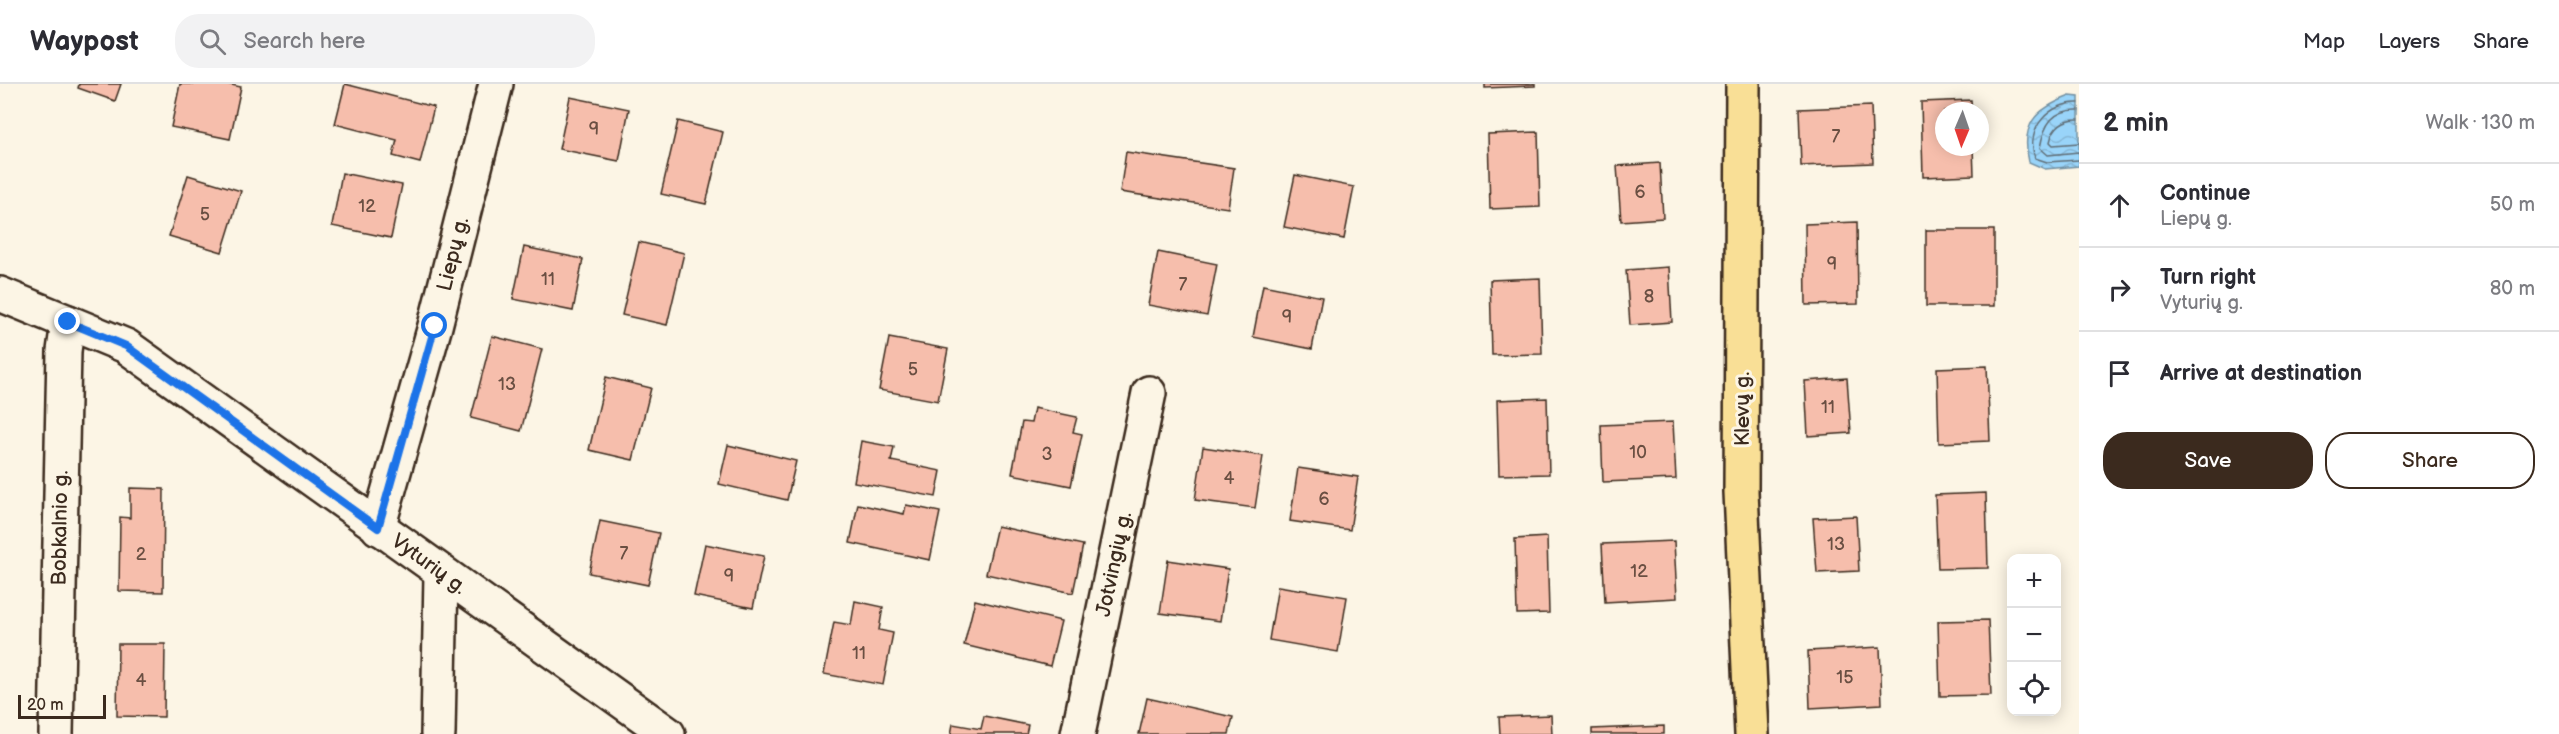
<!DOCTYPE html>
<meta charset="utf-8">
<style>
:root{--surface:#fff;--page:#f2f2f3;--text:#2b2b33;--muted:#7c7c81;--line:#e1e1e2;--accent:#3b2a1e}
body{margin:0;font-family:"Balsamiq Sans",sans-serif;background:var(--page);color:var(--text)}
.controls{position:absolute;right:18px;bottom:18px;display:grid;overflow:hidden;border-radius:12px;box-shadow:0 3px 15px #0003}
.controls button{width:54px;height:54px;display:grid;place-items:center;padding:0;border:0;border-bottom:2px solid var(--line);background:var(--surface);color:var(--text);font:30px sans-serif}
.compass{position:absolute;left:1935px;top:18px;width:54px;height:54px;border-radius:50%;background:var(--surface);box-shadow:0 3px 15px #0003;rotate:182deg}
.scale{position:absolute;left:18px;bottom:15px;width:88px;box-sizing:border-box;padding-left:6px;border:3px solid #3b2a1e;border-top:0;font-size:16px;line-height:21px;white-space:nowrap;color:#3b2a1e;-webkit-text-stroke:4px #fcf5e5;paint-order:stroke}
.stop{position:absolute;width:18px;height:18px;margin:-14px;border:4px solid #1a73e8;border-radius:50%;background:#fff}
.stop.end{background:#1a73e8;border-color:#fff;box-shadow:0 2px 6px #0008}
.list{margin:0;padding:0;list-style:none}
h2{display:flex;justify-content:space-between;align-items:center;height:78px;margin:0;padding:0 24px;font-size:26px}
h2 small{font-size:20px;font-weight:400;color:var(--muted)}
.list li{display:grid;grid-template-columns:39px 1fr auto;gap:18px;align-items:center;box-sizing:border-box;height:84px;padding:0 24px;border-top:2px solid var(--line)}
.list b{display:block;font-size:22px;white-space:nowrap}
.list p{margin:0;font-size:20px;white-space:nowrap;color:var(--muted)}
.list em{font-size:20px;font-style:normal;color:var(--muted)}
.actions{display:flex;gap:12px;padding:18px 24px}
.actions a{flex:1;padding:14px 0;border:2px solid var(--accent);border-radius:24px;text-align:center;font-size:21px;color:var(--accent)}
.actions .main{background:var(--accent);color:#fff}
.icon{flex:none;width:33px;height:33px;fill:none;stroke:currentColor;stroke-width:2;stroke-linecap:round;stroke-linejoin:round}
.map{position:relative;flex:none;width:2079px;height:650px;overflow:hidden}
header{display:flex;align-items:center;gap:36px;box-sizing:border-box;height:84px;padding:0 30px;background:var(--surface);border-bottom:2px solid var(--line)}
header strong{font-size:28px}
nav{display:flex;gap:33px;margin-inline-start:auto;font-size:21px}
.search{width:420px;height:54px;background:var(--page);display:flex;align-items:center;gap:15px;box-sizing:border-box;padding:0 21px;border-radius:24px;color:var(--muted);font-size:22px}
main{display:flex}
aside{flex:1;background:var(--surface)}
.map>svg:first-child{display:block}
</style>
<header>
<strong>Waypost</strong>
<div class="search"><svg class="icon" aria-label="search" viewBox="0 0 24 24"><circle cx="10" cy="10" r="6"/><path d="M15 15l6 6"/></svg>Search here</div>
<nav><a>Map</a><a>Layers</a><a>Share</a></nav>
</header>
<main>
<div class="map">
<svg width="2079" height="650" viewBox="0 0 2079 650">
<defs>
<pattern id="water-waves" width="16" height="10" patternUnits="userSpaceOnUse" patternTransform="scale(1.5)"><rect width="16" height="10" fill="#99d4f9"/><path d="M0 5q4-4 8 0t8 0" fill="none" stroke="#85b6d5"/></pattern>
</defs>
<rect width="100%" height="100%" fill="#fcf5e5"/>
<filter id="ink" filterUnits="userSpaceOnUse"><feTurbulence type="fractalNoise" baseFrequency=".0167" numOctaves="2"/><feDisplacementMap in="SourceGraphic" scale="12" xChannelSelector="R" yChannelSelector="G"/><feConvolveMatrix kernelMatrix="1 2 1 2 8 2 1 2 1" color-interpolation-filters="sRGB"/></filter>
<g filter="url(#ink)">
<!-- water -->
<path fill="url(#water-waves)" stroke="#7390a1" stroke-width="1.5" d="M2070 12 2079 13V82L2045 85 2029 78C2020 40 2036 25 2070 12Z"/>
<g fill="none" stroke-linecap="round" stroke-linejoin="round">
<!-- shore -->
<g stroke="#616e76" stroke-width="1.5">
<path d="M2079 19C2050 18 2025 44 2035 74L2047 78 2079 76"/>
<path d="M2079 26C2052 25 2044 41 2040 64L2048 71 2079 68"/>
<path d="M2079 35C2063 35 2053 43 2050 58L2053 61 2079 59"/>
</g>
</g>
<!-- building -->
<g fill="#f6beac" stroke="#3b2a1e" stroke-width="1.5">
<path d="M79 0H121L115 17 78 4Z"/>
<path d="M180 0H227L241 3 230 55 171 43Z"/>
<path d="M345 0 434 23 420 79 393 72 397 56 335 40Z"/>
<path d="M1485 0H1535V2L1485 4Z"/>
<path d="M570 13 629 25 619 77 559 65Z"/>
<path d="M1971 16 1972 27H1944V63H1973L1974 91 1923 93 1921 18Z"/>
<path d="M1871 22 1873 79 1801 82 1799 25Z"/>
<path d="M678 37 723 48 706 120 661 110Z"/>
<path d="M1538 48 1540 123 1490 125 1488 50Z"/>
<path d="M1126 68 1234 84 1228 124 1120 108Z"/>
<path d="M1660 79 1663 134 1621 137 1617 82Z"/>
<path d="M342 89 402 101 391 154 332 142Z"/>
<path d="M188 91 241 107 222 168 169 152Z"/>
<path d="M1295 91 1354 103 1344 155 1284 143Z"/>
<path d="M1857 138 1858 220 1806 221 1805 140Z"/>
<rect x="1926" y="146" width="68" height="76"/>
<path d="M639 158 684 169 667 241 622 231Z"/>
<path d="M524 163 583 175 573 227 513 215Z"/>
<path d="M1158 168 1217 180 1207 232 1148 221Z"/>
<path d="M1669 183 1672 238 1630 241 1626 186Z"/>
<path d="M1540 194 1542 270 1492 271 1490 196Z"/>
<path d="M1263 201 1322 213 1312 265 1253 253Z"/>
<path d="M492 252 542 265 521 347 471 334Z"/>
<path d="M889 254 948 265 938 317 879 306Z"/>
<path d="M1987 282 1990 357 1939 359 1937 284Z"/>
<path d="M606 293 651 304 633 376 589 366Z"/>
<path d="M1847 294 1851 349 1808 352 1805 297Z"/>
<path d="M1547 314 1549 390 1499 391 1497 316Z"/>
<path d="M1034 324 1077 333 1073 348 1082 350 1071 402 1012 390 1022 338 1031 339Z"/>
<path d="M1673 338 1676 395 1603 398 1601 341Z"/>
<path d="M861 357 894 363 891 377 941 387 936 413 854 398Z"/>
<path d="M728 361 796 377 787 416 719 400Z"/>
<path d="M1203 363 1263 372 1255 424 1195 416Z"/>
<path d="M1298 384 1358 393 1350 446 1290 437Z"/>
<path d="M130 404 164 405 163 508 119 507 120 433 130 434Z"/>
<path d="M1986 409 1988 484 1938 485 1935 411Z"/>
<path d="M858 420 904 430 906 421 940 428 930 476 850 459Z"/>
<path d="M1856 432 1859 487 1817 489 1813 434Z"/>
<path d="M600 437 659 449 648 501 589 489Z"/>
<path d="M997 442 1083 461 1073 509 986 490Z"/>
<path d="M1547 453 1549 529 1517 530 1515 455Z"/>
<path d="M1674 457 1677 514 1605 518 1602 460Z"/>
<path d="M705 460 764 472 753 524 694 512Z"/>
<path d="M1168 476 1228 485 1220 537 1160 529Z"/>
<path d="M1278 502 1347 513 1338 568 1269 556Z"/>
<path d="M975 516 1061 537 1050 582 964 561Z"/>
<path d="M855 517 883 523 879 546 893 549 883 601 824 590 834 538 851 541Z"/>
<path d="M1988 536 1991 611 1940 612 1938 537Z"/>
<path d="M118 560H165L164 633 117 632Z"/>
<path d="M1880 563 1882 620 1810 624 1808 567Z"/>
<path d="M1147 614 1233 633 1229 650H1139Z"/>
<path d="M1551 631 1552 650H1500L1499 633Z"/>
<path d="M984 632 1028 641 1026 650H951L953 640 981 645Z"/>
<path d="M1664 642V650H1592V645Z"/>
</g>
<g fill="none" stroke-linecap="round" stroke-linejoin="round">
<defs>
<g id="minor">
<path d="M0 210 126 262 668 650"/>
<path d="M378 444 435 242 496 0"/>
<path d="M56 650 64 267 68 238"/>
<path d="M438 650 441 490"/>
<path d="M1078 650 1149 309"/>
</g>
<path id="major" d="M1743 0 1741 408 1752 650"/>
</defs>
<!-- minor casing -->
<use href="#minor" stroke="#3b2a1e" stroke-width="38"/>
<!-- major casing -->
<use href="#major" stroke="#3b2a1e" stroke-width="38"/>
<!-- minor -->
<use href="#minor" stroke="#fcf5e5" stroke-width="33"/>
<!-- major -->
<use href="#major" stroke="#f9df96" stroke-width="33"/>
</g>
</g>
<g fill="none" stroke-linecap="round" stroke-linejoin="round" filter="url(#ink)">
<!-- route -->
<path stroke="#1a73e8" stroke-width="8" d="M68 238 126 262 378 444 435 242"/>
</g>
<g text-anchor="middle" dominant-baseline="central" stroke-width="6" stroke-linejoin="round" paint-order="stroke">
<!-- number labels -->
<g font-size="18" fill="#6a4f42">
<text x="594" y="45">9</text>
<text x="1836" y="52">7</text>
<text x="1640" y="108">6</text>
<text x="367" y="122">12</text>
<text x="205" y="130">5</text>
<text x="1832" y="180">9</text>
<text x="548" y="195">11</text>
<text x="1183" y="200">7</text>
<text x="1649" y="212">8</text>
<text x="1287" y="233">9</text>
<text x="913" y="285">5</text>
<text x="507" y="300">13</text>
<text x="1828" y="323">11</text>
<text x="1638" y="368">10</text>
<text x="1047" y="370">3</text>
<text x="1229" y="394">4</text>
<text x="1324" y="415">6</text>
<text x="1836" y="460">13</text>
<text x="624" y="469">7</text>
<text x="141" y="470">2</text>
<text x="1639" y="487">12</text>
<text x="729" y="492">9</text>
<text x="859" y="569">11</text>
<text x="1845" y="593">15</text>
<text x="141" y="596">4</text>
</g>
<!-- street labels -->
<g font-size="21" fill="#3b2a1e" stroke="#fcf5e5">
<text transform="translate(453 170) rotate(-76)">Liepų g.</text>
<text transform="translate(1742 325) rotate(-90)">Klevų g.</text>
<text transform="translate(60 444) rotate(-89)">Bobkalnio g.</text>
<text transform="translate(429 480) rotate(36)">Vyturių g.</text>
<text transform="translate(1114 480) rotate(-78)">Jotvingių g.</text>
</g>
</g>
</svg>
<div class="controls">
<button>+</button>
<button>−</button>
<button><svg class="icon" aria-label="locate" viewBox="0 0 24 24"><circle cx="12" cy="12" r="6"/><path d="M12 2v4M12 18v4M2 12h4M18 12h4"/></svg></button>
</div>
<svg class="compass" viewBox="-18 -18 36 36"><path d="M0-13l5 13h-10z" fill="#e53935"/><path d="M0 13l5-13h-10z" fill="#7c7c81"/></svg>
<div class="scale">20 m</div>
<div class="stop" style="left:435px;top:242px"></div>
<div class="stop end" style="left:68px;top:238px"></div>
</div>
<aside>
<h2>2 min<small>Walk · 130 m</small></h2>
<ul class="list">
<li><svg class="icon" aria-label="ahead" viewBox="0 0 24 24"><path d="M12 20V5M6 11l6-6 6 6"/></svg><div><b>Continue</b><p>Liepų g.</p></div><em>50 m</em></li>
<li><svg class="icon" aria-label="right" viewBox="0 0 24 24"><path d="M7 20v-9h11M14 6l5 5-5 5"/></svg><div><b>Turn right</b><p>Vyturių g.</p></div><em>80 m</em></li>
<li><svg class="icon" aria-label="arrive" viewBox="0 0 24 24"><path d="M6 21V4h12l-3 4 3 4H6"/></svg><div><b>Arrive at destination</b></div></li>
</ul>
<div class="actions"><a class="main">Save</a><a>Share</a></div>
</aside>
</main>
